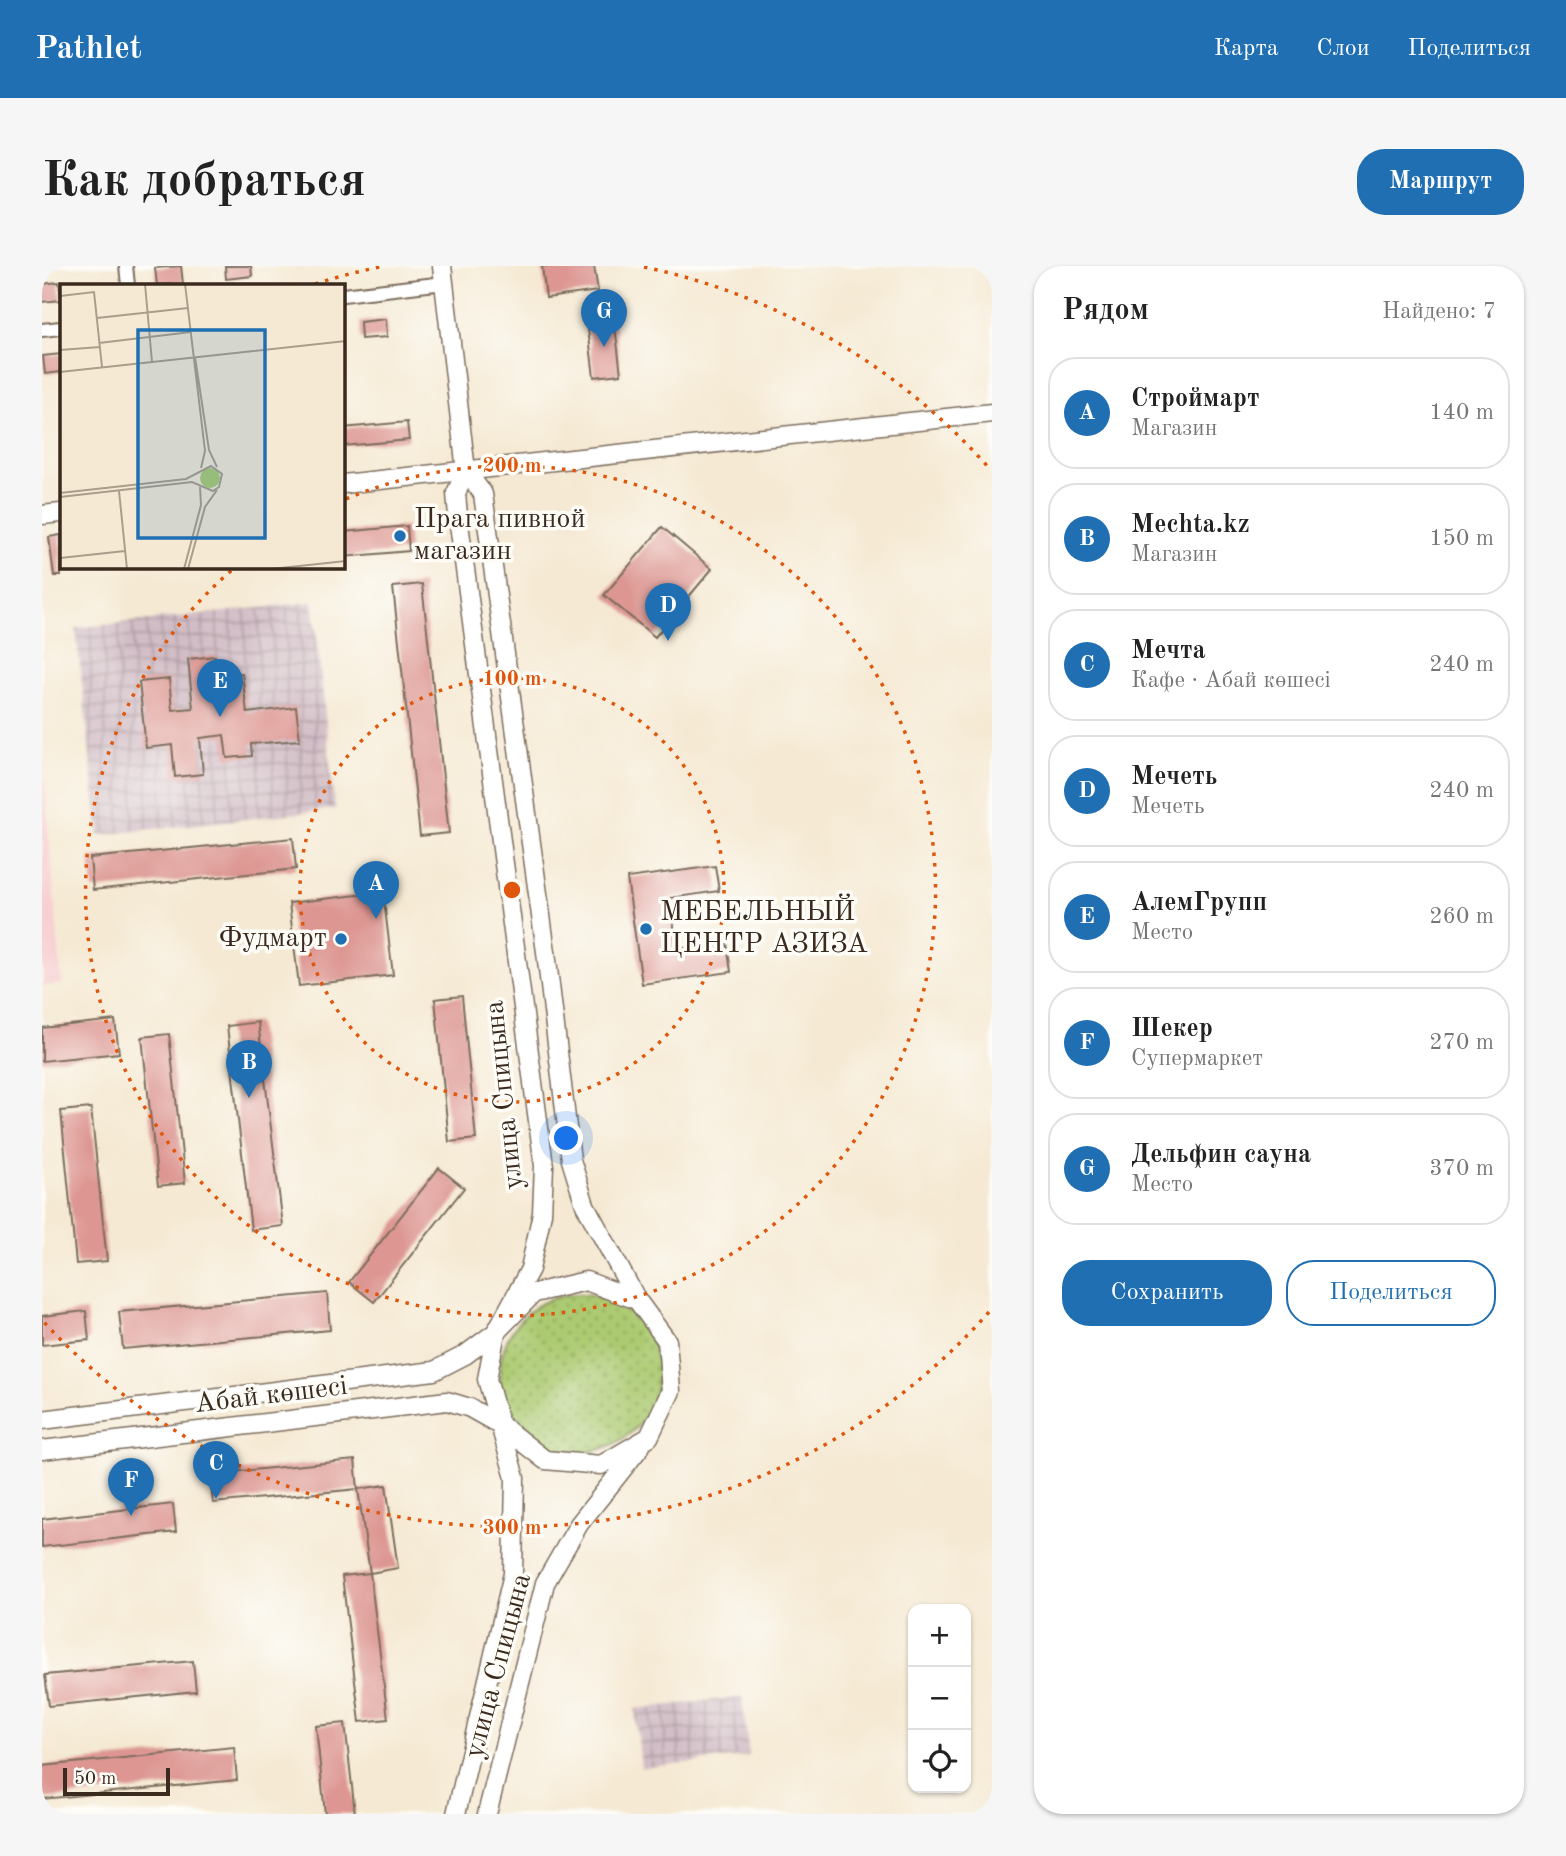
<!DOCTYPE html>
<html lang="ru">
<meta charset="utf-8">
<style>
:root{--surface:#fff;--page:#f6f6f6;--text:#222;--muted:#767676;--line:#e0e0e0;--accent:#1f6fb2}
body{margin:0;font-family:"Old Standard TT",serif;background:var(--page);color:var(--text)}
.controls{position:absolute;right:21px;bottom:21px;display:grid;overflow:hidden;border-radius:14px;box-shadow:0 2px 5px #0004}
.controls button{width:63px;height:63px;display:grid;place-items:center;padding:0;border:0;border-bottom:2px solid var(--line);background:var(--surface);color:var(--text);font:35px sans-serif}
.scale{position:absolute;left:21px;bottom:18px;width:107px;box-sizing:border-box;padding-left:7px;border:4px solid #3b2a1e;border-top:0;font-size:19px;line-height:24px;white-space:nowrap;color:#3b2a1e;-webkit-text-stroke:5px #fdfcf7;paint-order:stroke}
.you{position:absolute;left:525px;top:873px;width:24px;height:24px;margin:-18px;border:5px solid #fff;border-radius:50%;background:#1a73e8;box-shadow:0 0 0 10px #1a73e833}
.badge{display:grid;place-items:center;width:46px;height:46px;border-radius:50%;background:var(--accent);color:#fff;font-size:23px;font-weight:700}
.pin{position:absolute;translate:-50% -58px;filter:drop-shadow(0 2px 4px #0008)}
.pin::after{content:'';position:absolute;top:37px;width:24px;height:21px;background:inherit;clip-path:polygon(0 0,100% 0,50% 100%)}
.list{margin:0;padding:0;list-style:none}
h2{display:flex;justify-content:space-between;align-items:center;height:91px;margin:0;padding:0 28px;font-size:30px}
h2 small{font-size:23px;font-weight:400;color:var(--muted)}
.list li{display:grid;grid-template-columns:46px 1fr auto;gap:21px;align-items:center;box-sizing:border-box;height:112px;margin:0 14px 14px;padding:0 14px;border:2px solid var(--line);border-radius:28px}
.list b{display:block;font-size:26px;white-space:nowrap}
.list p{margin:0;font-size:23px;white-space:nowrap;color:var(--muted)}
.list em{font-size:23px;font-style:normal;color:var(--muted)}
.actions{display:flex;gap:14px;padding:21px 28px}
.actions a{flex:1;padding:16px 0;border:2px solid var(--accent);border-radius:28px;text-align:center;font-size:24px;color:var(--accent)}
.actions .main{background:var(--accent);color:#fff}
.icon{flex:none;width:38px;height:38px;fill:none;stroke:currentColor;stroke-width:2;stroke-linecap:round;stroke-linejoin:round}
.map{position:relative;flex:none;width:950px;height:1548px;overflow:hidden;border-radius:28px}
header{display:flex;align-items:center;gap:42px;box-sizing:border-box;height:98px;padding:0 35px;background:var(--accent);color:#fff}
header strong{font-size:33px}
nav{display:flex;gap:38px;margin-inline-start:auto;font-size:24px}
.intro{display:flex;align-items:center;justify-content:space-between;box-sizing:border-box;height:168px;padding:0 42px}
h1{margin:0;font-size:49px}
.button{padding:18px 32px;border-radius:28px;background:var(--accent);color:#fff;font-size:24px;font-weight:700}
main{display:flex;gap:42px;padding:0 42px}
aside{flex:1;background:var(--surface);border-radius:28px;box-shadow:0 2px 5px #0004}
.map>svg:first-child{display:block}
</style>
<header>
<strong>Pathlet</strong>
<nav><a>Карта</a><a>Слои</a><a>Поделиться</a></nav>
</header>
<div class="intro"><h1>Как добраться</h1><a class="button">Маршрут</a></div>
<main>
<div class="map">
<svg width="950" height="1548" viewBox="0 0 950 1548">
<defs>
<pattern id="industrial-grid" width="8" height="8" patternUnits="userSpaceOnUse" patternTransform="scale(1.75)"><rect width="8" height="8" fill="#d2bdc6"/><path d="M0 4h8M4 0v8" fill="none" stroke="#ac9aa0"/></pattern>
<pattern id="grass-dots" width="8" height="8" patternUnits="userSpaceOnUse" patternTransform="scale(1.75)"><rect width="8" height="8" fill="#acca71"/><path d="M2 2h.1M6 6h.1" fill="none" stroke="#8da45c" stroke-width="1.8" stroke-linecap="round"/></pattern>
</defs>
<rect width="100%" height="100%" fill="#fdfcf7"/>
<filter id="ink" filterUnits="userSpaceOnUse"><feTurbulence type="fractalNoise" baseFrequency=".0143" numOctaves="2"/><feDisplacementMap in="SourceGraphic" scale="14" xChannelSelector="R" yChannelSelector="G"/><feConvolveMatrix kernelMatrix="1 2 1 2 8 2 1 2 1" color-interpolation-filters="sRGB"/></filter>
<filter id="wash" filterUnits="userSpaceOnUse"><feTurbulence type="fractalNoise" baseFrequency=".00686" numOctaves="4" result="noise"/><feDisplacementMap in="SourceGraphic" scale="28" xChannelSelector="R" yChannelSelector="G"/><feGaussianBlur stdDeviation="1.57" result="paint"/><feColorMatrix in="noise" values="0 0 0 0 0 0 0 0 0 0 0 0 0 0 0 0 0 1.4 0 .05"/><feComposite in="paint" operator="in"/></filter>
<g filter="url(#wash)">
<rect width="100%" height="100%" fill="#f5e9d3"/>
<!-- built -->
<path fill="#f7cfd1" d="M0 491 20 718 0 720Z"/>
<!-- industrial -->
<g fill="url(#industrial-grid)">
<path d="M271 336 293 543 57 569 34 362Z"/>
<path d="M700 1431 707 1490 599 1502 593 1443Z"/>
</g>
<!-- grass -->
<circle fill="url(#grass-dots)" stroke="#747a48" stroke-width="2" cx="537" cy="1107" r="79"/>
<g id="blocks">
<!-- building -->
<g fill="#dd9692">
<path d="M139 0 141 18 115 19 113 2Z"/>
<path d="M183 0H209L210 10 184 13Z"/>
<path d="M500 0H552L556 25 504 32Z"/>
<path d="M17 16 19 34 0 36V18Z"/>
<path d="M572 52 579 108 552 111 545 55Z"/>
<path d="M344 53 345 71 319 73 318 56Z"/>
<path d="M19 88V106L3 108 1 90Z"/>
<path d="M365 156 367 174 301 180V162Z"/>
<path d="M365 260 367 285 301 291V266Z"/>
<path d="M620 261 670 303 613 371 562 329Z"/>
<path d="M19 269V310H12L7 271Z"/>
<path d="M380 318 407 567 378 570 351 321Z"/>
<path d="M173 390 175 410 200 407 205 447 254 441 258 474 209 478 210 490 185 492 182 469 158 472 161 508 133 511 130 479 104 482 97 416 127 413 130 444 151 442 146 393Z"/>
<path d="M251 572 254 603 51 624 48 592Z"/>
<path d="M673 600 677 625 628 632 635 683 685 677 689 706 600 718 585 612Z"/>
<path d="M341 626 351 709 257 720 247 637Z"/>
<path d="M420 730 434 873 407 876 393 733Z"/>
<path d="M73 754 77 787 0 795V762Z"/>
<path d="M216 756 241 960 209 964 185 760Z"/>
<path d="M127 768 143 917 116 920 100 771Z"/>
<path d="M49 842 65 995 34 998 19 845Z"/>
<path d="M397 902 422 922 332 1036 307 1016Z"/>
<path d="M285 1027 288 1064 81 1083 77 1046Z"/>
<path d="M44 1045 47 1074 0 1079V1050Z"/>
<path d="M313 1194 316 1223 171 1237 168 1208Z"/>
<path d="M344 1219 356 1302 328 1307 316 1223Z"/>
<path d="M131 1238 134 1266 0 1281V1253Z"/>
<path d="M328 1307 346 1453 318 1456 300 1310Z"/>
<path d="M151 1395 154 1425 7 1440 3 1409Z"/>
<path d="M303 1457 313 1548H283L274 1460Z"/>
<path d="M192 1481 195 1514 0 1533V1500Z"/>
</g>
</g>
</g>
<g filter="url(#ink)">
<use href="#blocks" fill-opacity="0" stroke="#7c6d5d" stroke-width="2"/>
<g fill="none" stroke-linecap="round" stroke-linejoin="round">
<defs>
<g id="street">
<path d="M84 0 86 19"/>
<path d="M301 29 402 17"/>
<path d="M0 64 19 62"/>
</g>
<g id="secondary">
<path d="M400 0 424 205 414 227 416 250 502 900 500 947 488 1003 454 1066 445 1113 473 1212 471 1308 414 1548"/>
<path d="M424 205 441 228 504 686 529 894 543 939 595 1034"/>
<path d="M301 218 950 147"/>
<path d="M0 249 19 247"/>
<path d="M0 1154 392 1105 423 1089 454 1066 492 1027 544 1015 595 1034 625 1075 629 1125 607 1171 559 1199 503 1194 460 1160 428 1142 405 1135 0 1184"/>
<path d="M445 1548 503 1317 537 1258 599 1180"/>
</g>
</defs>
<!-- street casing -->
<use href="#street" stroke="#7c6d5d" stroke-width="16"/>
<!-- secondary casing -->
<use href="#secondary" stroke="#7c6d5d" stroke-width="21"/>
<!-- street -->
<use href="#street" stroke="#fff" stroke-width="12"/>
<!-- secondary -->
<use href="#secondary" stroke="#fff" stroke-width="18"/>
</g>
</g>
<!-- distance rings -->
<g fill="none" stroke="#df570d" stroke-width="3.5" stroke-dasharray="3.5 7">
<circle cx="470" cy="624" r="212"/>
<path d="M304 233A425 425 0 1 1 191 303"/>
<path d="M947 1046A637 637 0 0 1 0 1054M273 18A637 637 0 0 1 338 1M602 1A637 637 0 0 1 947 202"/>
</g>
<!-- markers -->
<g fill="#1f6fb2" stroke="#fdfcf7" stroke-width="2.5">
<circle cx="358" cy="270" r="7"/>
<circle cx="604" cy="663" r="7"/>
<circle cx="299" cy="673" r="7"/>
</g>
<g text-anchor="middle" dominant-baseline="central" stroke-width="7" stroke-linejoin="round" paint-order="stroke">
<!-- poi labels -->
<g font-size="28" fill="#3b2a1e" stroke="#fdfcf7" text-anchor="start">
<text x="372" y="254">Прага пивной<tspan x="372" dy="32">магазин</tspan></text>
<text x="618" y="647">МЕБЕЛЬНЫЙ<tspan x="618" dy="32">ЦЕНТР АЗИЗА</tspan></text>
<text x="285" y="673" text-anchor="end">Фудмарт</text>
</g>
<!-- street labels -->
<g font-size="28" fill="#3b2a1e" stroke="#fdfcf7">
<text transform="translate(463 829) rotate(-96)">улица Спицына</text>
<text transform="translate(229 1130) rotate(-7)">Абай көшесі</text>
<text transform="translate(457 1400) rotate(-75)">улица Спицына</text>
</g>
</g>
<!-- overview -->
<g transform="translate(18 18)">
<rect width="285" height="285" fill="#f5e9d3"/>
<path d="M140 194a10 10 0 1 1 20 0a10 10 0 1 1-20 0Z" fill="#acca71"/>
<path fill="none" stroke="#ab9d8b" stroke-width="2" d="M85 0 92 78M125 0 145 167 141 184M0 12 34 8 42 83M37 34 128 24M39 59 131 48M0 66 40 63M135 73 149 166 157 183M0 88 286 57M59 207 67 285M0 209 126 195 151 182 162 190 159 203 153 207 132 198 0 213M0 274 65 267M124 285 141 221 140 203M128 285 145 223 157 206M211 285 286 277"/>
<path fill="#1f6fb2" fill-opacity="0.15" stroke="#1f6fb2" stroke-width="3.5" d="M78 46H205V254H78Z"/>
<rect width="285" height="285" fill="none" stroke="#3b2a1e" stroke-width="3.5"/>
</g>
<circle cx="470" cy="624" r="10" fill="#df570d" stroke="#fdfcf7" stroke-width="3.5"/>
<g font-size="21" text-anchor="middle" font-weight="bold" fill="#df570d" stroke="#fdfcf7" stroke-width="7" stroke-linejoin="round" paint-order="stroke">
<text x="470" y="206">200 m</text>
<text x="470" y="419">100 m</text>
<text x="470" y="1268">300 m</text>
</g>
</svg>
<div class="controls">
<button>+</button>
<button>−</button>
<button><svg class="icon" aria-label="locate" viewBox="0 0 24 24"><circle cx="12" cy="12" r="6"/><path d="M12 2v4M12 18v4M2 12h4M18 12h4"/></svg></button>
</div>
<div class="scale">50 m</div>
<div class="you"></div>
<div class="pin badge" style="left:334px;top:653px">A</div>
<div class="pin badge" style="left:207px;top:832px">B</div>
<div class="pin badge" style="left:174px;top:1233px">C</div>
<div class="pin badge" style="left:626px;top:375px">D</div>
<div class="pin badge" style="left:178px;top:451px">E</div>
<div class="pin badge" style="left:89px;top:1250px">F</div>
<div class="pin badge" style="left:562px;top:81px">G</div>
</div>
<aside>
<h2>Рядом<small>Найдено: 7</small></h2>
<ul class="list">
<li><span class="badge">A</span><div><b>Строймарт</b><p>Магазин</p></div><em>140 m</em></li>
<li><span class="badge">B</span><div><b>Mechta.kz</b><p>Магазин</p></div><em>150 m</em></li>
<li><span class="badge">C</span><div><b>Мечта</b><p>Кафе · Абай көшесі</p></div><em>240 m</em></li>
<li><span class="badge">D</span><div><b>Мечеть</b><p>Мечеть</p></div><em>240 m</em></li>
<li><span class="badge">E</span><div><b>АлемГрупп</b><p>Место</p></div><em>260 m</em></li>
<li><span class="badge">F</span><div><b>Шекер</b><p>Супермаркет</p></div><em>270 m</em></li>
<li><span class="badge">G</span><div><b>Дельфин сауна</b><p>Место</p></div><em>370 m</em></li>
</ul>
<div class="actions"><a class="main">Сохранить</a><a>Поделиться</a></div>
</aside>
</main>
